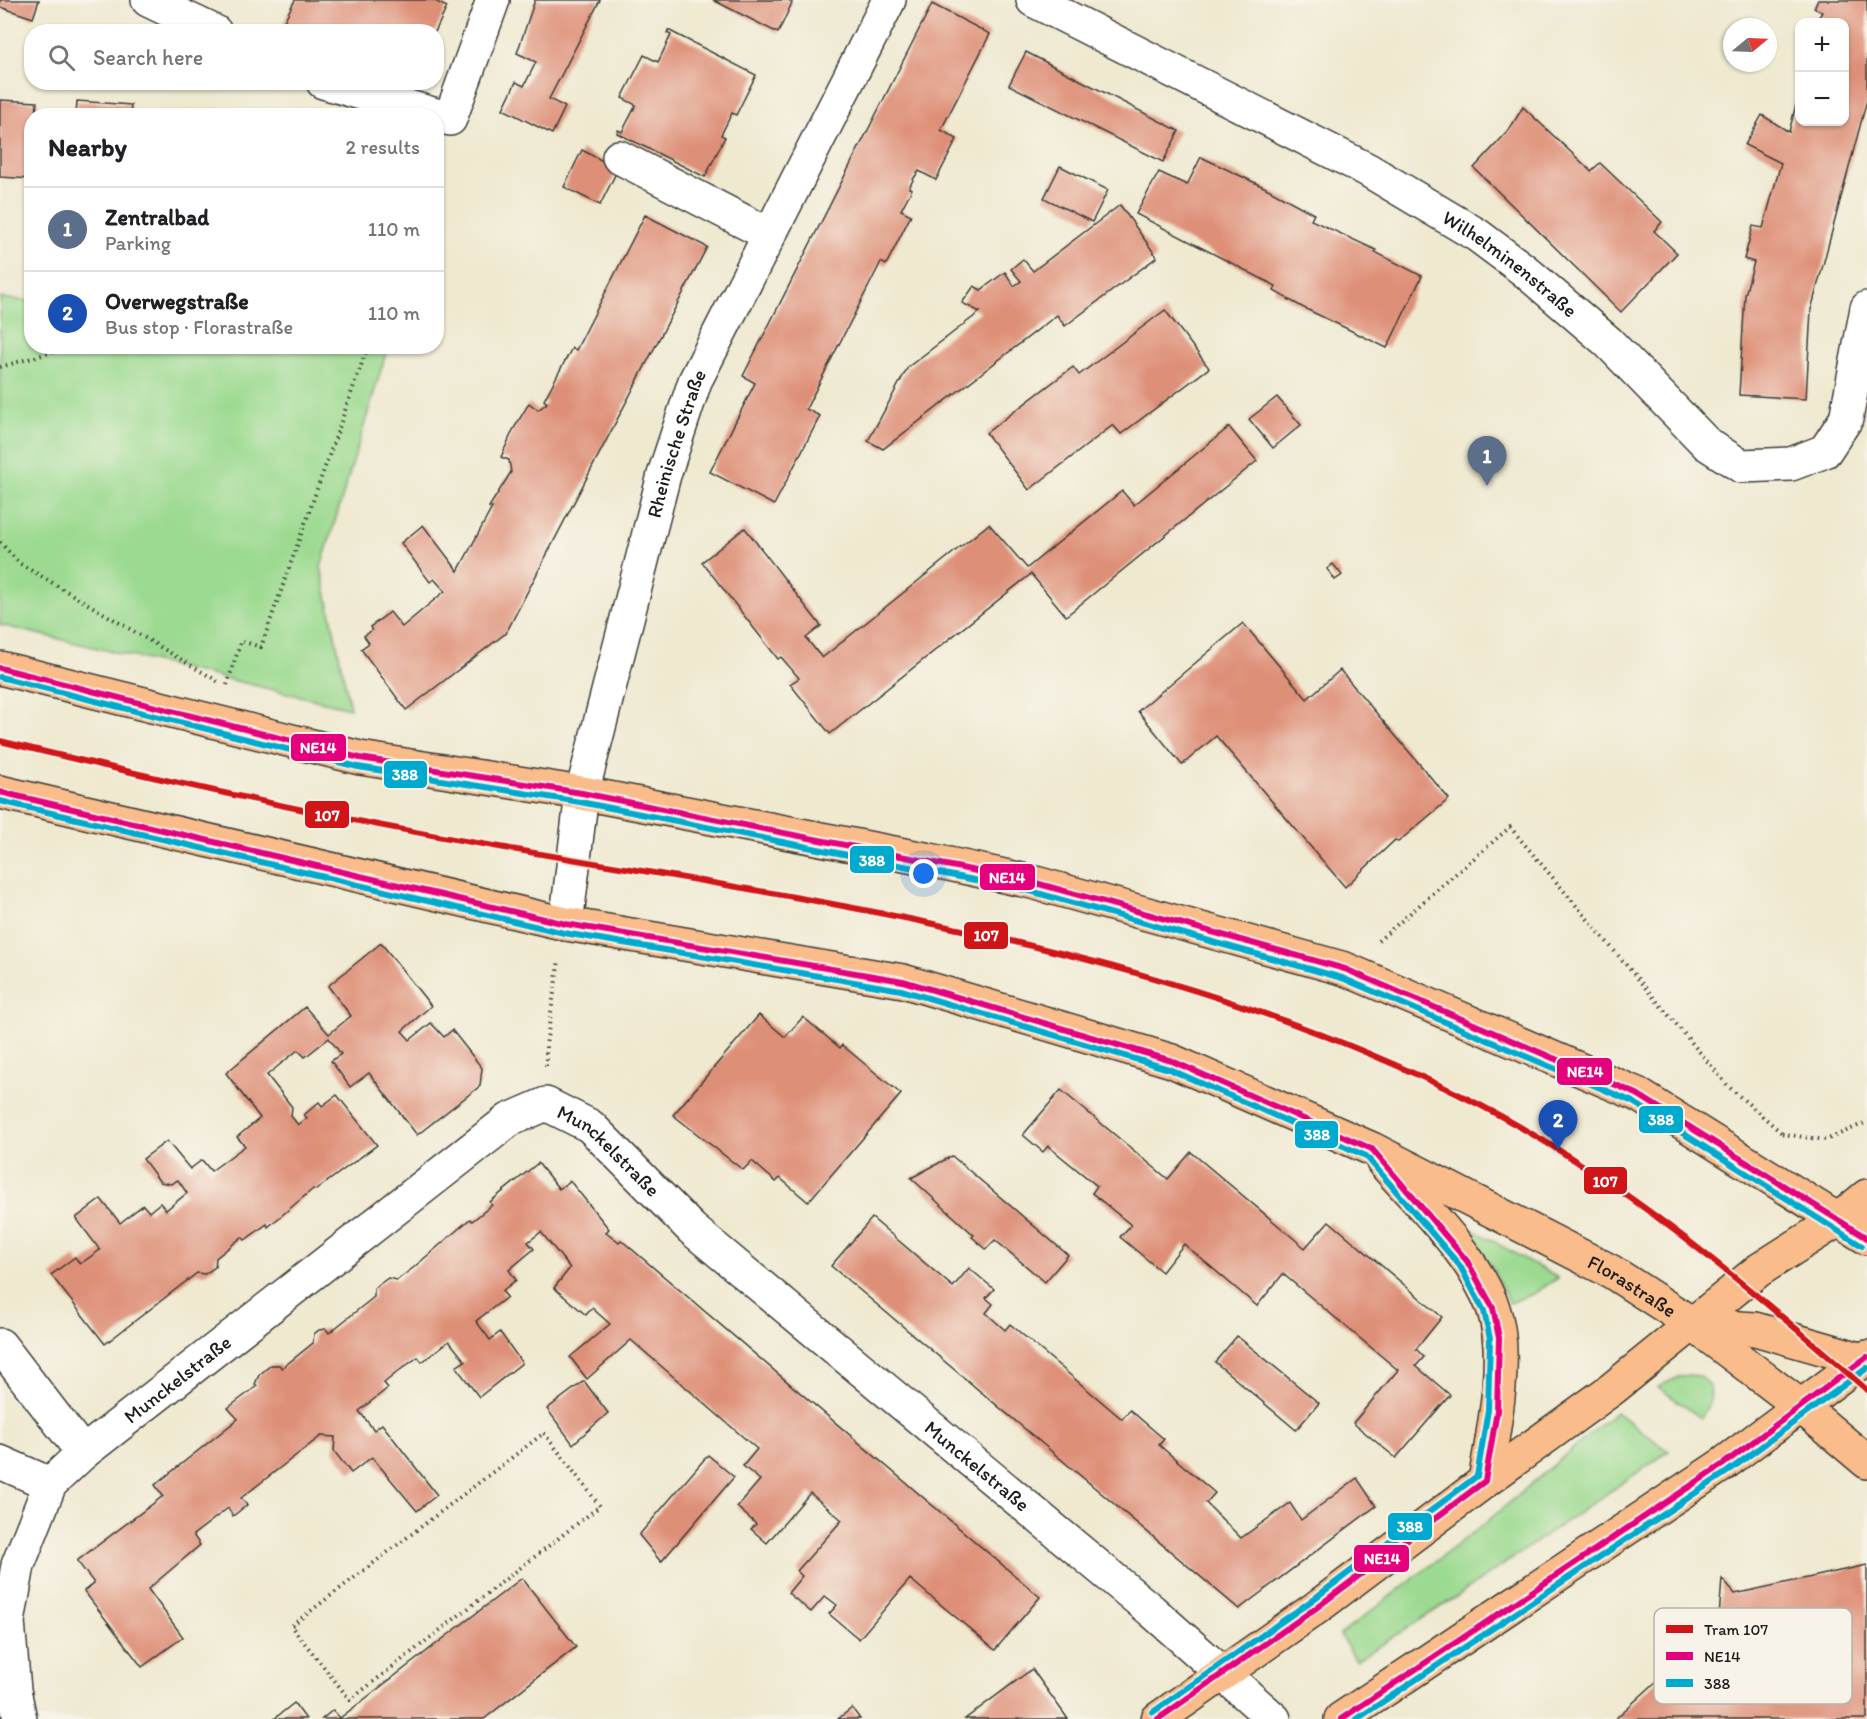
<!DOCTYPE html>
<meta charset="utf-8">
<style>
:root{--surface:#fff;--page:#f2f2f2;--text:#202124;--muted:#757577;--line:#e0e0e0;--accent:#b5179e}
body{margin:0;font-family:Itim,sans-serif;background:var(--page);color:var(--text)}
.controls{position:absolute;right:18px;top:18px;display:grid;overflow:hidden;border-radius:12px;box-shadow:0 2px 4px #0004}
.controls button{width:54px;height:54px;display:grid;place-items:center;padding:0;border:0;border-bottom:2px solid var(--line);background:var(--surface);color:var(--text);font:30px sans-serif}
.compass{position:absolute;left:1723px;top:18px;width:54px;height:54px;border-radius:50%;background:var(--surface);box-shadow:0 2px 4px #0004;rotate:71deg}
.you{position:absolute;left:924px;top:874px;width:21px;height:21px;margin:-15px;border:4px solid #fff;border-radius:50%;background:#1a73e8;box-shadow:0 0 0 9px #1a73e833}
.badge{display:grid;place-items:center;width:39px;height:39px;border-radius:50%;background:var(--accent);color:#fff;font-size:20px;font-weight:700}
.pin{position:absolute;translate:-50% -50px;filter:drop-shadow(0 2px 3px #0008)}
.pin::after{content:'';position:absolute;top:32px;width:21px;height:18px;background:inherit;clip-path:polygon(0 0,100% 0,50% 100%)}
.list{margin:0;padding:0;list-style:none}
h2{display:flex;justify-content:space-between;align-items:center;height:78px;margin:0;padding:0 24px;font-size:26px}
h2 small{font-size:20px;font-weight:400;color:var(--muted)}
.list li{display:grid;grid-template-columns:39px 1fr auto;gap:18px;align-items:center;box-sizing:border-box;height:84px;padding:0 24px;border-top:2px solid var(--line)}
.list b{display:block;font-size:22px;white-space:nowrap}
.list p{margin:0;font-size:20px;white-space:nowrap;color:var(--muted)}
.list em{font-size:20px;font-style:normal;color:var(--muted)}
.icon{flex:none;width:33px;height:33px;fill:none;stroke:currentColor;stroke-width:2;stroke-linecap:round;stroke-linejoin:round}
.map{position:relative;flex:none;width:1867px;height:1719px;overflow:hidden}
.search{position:absolute;background:var(--surface);box-shadow:0 2px 4px #0004;left:24px;top:24px;width:420px;height:66px;display:flex;align-items:center;gap:15px;box-sizing:border-box;padding:0 21px;border-radius:24px;color:var(--muted);font-size:22px}
.panel{position:absolute;background:var(--surface);box-shadow:0 2px 4px #0004;left:24px;top:108px;width:420px;height:246px;border-radius:24px}
.map>svg:first-child{display:block}
</style>
<div class="map">
<svg width="1867" height="1719" viewBox="0 0 1867 1719">
<rect width="100%" height="100%" fill="#f7f3e8"/>
<filter id="ink" filterUnits="userSpaceOnUse"><feTurbulence type="fractalNoise" baseFrequency=".0167" numOctaves="2"/><feDisplacementMap in="SourceGraphic" scale="12" xChannelSelector="R" yChannelSelector="G"/><feConvolveMatrix kernelMatrix="1 2 1 2 8 2 1 2 1" color-interpolation-filters="sRGB"/></filter>
<filter id="wash" filterUnits="userSpaceOnUse"><feTurbulence type="fractalNoise" baseFrequency=".008" numOctaves="4" result="noise"/><feDisplacementMap in="SourceGraphic" scale="24" xChannelSelector="R" yChannelSelector="G"/><feGaussianBlur stdDeviation="1.35" result="paint"/><feColorMatrix in="noise" values="0 0 0 0 0 0 0 0 0 0 0 0 0 0 0 0 0 1.4 0 .05"/><feComposite in="paint" operator="in"/></filter>
<g filter="url(#wash)">
<rect width="100%" height="100%" fill="#efe9d0"/>
<!-- green -->
<g fill="#9bda90" stroke="#5c7b56" stroke-width="1.5">
<path d="M0 298 31 301 32 346 388 347 321 567 350 708 0 625Z"/>
<path d="M1461 1223 1558 1278 1533 1294 1509 1303 1491 1265Z"/>
<path d="M1689 1375 1700 1376C1717 1389 1711 1403 1701 1418L1658 1387 1678 1377Z"/>
<path d="M1616 1412 1669 1451 1456 1597 1356 1661 1340 1635 1483 1525Z"/>
</g>
<g id="blocks">
<!-- building -->
<g fill="#de8f77">
<path d="M0 0H39L33 18 0 7Z"/>
<path d="M295 0H433L447 7 435 32H373L362 26 359 32H290L281 27Z"/>
<path d="M535 0H600L549 99 565 107 552 134 503 109 516 82 524 86 536 62 517 53Z"/>
<path d="M713 0H789L792 3 778 33Z"/>
<path d="M1818 0H1867V100L1811 310 1806 399 1739 395 1745 295 1754 262 1744 259 1753 226 1763 228 1781 163 1745 145 1762 115 1789 132 1799 93 1800 122H1844V22H1816L1822 12 1814 8Z"/>
<path d="M932 4 990 34 941 130 957 139 936 180 919 171 914 178 909 188 912 189 901 210 911 215 886 265 881 262 806 409 820 416 774 505 710 472 755 383 743 376Z"/>
<path d="M668 30 756 75 736 115 732 113 721 135 725 137 705 177 617 133 618 130 622 132 636 105 622 98 644 55 658 62 671 35 667 33Z"/>
<path d="M1026 52 1179 131 1163 162 1009 85Z"/>
<path d="M0 100 37 102 36 116H32V179L0 177Z"/>
<path d="M77 101 131 105 130 116H76Z"/>
<path d="M1523 107 1591 171 1600 163 1662 222 1654 231 1677 253 1621 312 1474 168 1509 130Z"/>
<path d="M213 109 236 111 235 116H189L190 111 212 113Z"/>
<path d="M582 150 618 169 600 205 564 187Z"/>
<path d="M1201 157 1266 188 1314 214 1311 220 1376 250 1375 252 1422 276 1387 348 1302 307 1274 291 1276 286 1136 214 1159 172 1187 185Z"/>
<path d="M1060 166 1108 190 1092 222 1044 198Z"/>
<path d="M1120 205 1157 257 1065 326 1057 315 883 449 868 441 908 367 980 312 962 303 974 286 981 290 1005 272 1014 286 1021 281 1011 269 1023 259 1033 271Z"/>
<path d="M645 215 707 247 506 633 406 710 361 649 369 643 364 636 372 630 370 627 390 612 402 627 445 591 434 579 430 582 401 543 423 525 458 571 492 508 489 507 511 472 509 460 501 457 513 430 529 403 538 410 547 403 544 400 572 348 576 350Z"/>
<path d="M1165 310 1209 368 1121 434 1113 425 1029 490 986 433 1073 367 1079 375Z"/>
<path d="M1277 397 1301 425 1273 448 1249 419Z"/>
<path d="M1229 427 1257 461 1066 616 1031 574 830 734 790 684 799 678 781 657 778 659 702 562 745 528 821 626 806 638 822 658 989 524 1027 568 1122 491 1134 505Z"/>
<path d="M1333 564 1342 575 1335 580 1327 569Z"/>
<path d="M1243 623 1307 699 1340 670 1449 799 1398 842 1395 840 1345 887 1216 736 1182 765 1138 711Z"/>
<path d="M381 943 431 1006 402 1031 410 1040 431 1023 444 1037 452 1030 482 1068 480 1086 417 1135 369 1073 350 1087 331 1061 341 1054 329 1038 305 1057 298 1050 267 1075 292 1107 291 1116 298 1125 307 1118 304 1115 319 1102 322 1106 337 1095 377 1145 316 1190 313 1189 268 1227 267 1224 245 1240 242 1237 216 1258 215 1267 205 1274 197 1273 105 1344 51 1275 75 1257 80 1264 100 1250 76 1218 101 1199 120 1223 143 1205 149 1212 160 1203 166 1210 187 1193 178 1180 171 1184 160 1182 143 1159 167 1141 190 1169 202 1160 211 1171 245 1146 237 1137 260 1118 226 1073 305 1007 329 1034 351 1016 328 986Z"/>
<path d="M759 1015 785 1037 803 1017 840 1048 842 1045 901 1094 808 1202 780 1178 776 1182 752 1161 743 1170 673 1115Z"/>
<path d="M1061 1090 1168 1179 1191 1152 1305 1248 1329 1221 1442 1317 1416 1349 1424 1357 1416 1366 1450 1395 1396 1458 1353 1423 1398 1370 1283 1274 1257 1306 1184 1244 1162 1272 1120 1237 1131 1225 1092 1193 1097 1186 1048 1146 1043 1152 1023 1135Z"/>
<path d="M952 1156 1068 1255 1045 1282 995 1240 986 1249 972 1237 974 1235 911 1178Z"/>
<path d="M538 1163 559 1189 570 1181 609 1229 606 1232 619 1242 621 1240 1040 1597 995 1650 910 1579 859 1639 829 1614 837 1605 825 1596 811 1612 788 1593 802 1576 797 1571 842 1520 810 1493 767 1543 751 1529 756 1524 737 1507 760 1480 743 1466 757 1449 631 1340 587 1379 570 1357 610 1324 592 1308 586 1315 554 1288 570 1268 541 1232 528 1242 534 1249 509 1270 516 1280 502 1291 507 1297 476 1321 490 1340 500 1332 522 1363 479 1397 456 1367 465 1361 449 1341 422 1362 418 1357 400 1370 384 1383 388 1388 359 1411 374 1430 382 1424 437 1495 417 1511 372 1457 351 1473 334 1451 335 1437 321 1436 241 1498 247 1505 233 1516 228 1508 193 1535 200 1545 148 1589 183 1637 142 1667 84 1591 94 1583 77 1561 163 1496 155 1485 238 1419 228 1408 257 1386 255 1384 259 1375 271 1365H279L282 1368 313 1343 314 1334 319 1330 326 1329 329 1333 374 1297V1288L388 1278 397 1280 413 1268 470 1219 472 1221 492 1205 490 1202Z"/>
<path d="M872 1218 953 1287 969 1268 994 1289 986 1298 993 1304 986 1313 1005 1330 1010 1324 1122 1419 1130 1410 1164 1439 1159 1445 1215 1493 1206 1503 1241 1538 1290 1503 1301 1520 1357 1478 1376 1506 1239 1609 831 1266Z"/>
<path d="M1237 1336 1319 1403 1296 1430 1215 1362Z"/>
<path d="M584 1381 608 1413 573 1444 547 1409Z"/>
<path d="M708 1455 734 1477 661 1562 639 1535Z"/>
<path d="M1867 1565V1719H1615L1678 1662 1689 1633 1712 1642 1719 1617 1722 1579 1735 1594Z"/>
<path d="M522 1578 576 1647 484 1719H322L333 1710 340 1718Z"/>
<path d="M1032 1669 1068 1719H965Z"/>
<path d="M294 1703 306 1719H274Z"/>
<path d="M852 1708 860 1719H838Z"/>
</g>
</g>
</g>
<g filter="url(#ink)">
<use href="#blocks" fill-opacity="0" stroke="#3c3b37" stroke-width="1.5"/>
<g fill="none" stroke-linecap="round" stroke-linejoin="round">
<defs>
<g id="minor">
<path d="M148 0 215 32"/>
<path id="s1" d="M1033 0 1368 170 1477 235 1524 270 1608 342 1707 444 1741 466 1791 464 1825 451 1846 419 1867 308"/>
<path d="M323 82 450 119 493 0"/>
<path d="M619 157 768 234"/>
<path id="s2" d="M566 924 582 793 664 475 695 381 889 0"/>
<path d="M0 1345 83 1453"/>
<path d="M0 1462 50 1484"/>
<path id="s3" d="M20 1719 14 1690 8 1622 18 1565 50 1484 83 1453 509 1120 546 1104 590 1126 692 1229 1152 1611 1274 1719"/>
</g>
<g id="major">
<path d="M0 668 360 758 582 793 930 860 1032 882 1345 969 1637 1094 1867 1238"/>
<path id="s4" d="M0 792 566 924 903 981 1172 1061 1372 1149 1612 1272 1694 1325 1803 1408 1867 1462"/>
<path d="M1383 1162C1421 1206 1472 1252 1493 1308 1510 1355 1493 1433 1485 1481"/>
<path d="M1694 1325 1755 1329 1867 1361"/>
<path d="M1158 1719 1316 1608 1485 1481 1612 1389 1759 1270 1839 1219 1867 1196"/>
<path d="M1341 1719 1722 1465 1867 1357"/>
</g>
</defs>
<!-- minor casing -->
<use href="#minor" stroke="#3c3b37" stroke-width="36"/>
<!-- major casing -->
<use href="#major" stroke="#3c3b37" stroke-width="36"/>
<!-- path -->
<g stroke="#3c3b37" stroke-width="4" stroke-dasharray="1.5 4.5" stroke-linecap="butt">
<path d="M0 367 74 346"/>
<path d="M0 542 19 563 219 682"/>
<path d="M227 685 241 641 261 647 368 346"/>
<path d="M1378 941 1510 827 1729 1087 1783 1134"/>
<path d="M546 1066V1045L559 960"/>
<path d="M1782 1134 1826 1140 1867 1122"/>
<path d="M544 1433 600 1506 350 1700 291 1626Z"/>
</g>
<!-- minor -->
<use href="#minor" stroke="#fff" stroke-width="33"/>
<!-- major -->
<use href="#major" stroke="#f9bc8a" stroke-width="33"/>
<defs>
<g id="bus-1">
<path d="M0 668 360 758 582 793 1032 882 1345 969 1637 1094 1867 1238"/>
<path d="M0 792 566 924 903 981 1172 1061 1372 1149 1467 1261 1493 1308 1499 1338 1497 1411 1485 1481 1316 1608 1158 1719"/>
<path d="M1341 1719 1722 1465 1867 1357"/>
</g>
<g id="bus-2">
<path d="M0 677 358 767 580 802 1030 891 1342 978 1633 1102 1862 1246"/>
<path d="M0 801 564 933 901 990 1169 1069 1366 1156 1460 1266 1484 1311 1490 1339 1488 1410 1477 1476 1311 1601 1153 1712"/>
<path d="M1357 1719 1727 1472 1867 1368"/>
</g>
</defs>
<!-- bus-1 casing -->
<use href="#bus-1" stroke="#f7f3e8" stroke-width="10"/>
<!-- bus-2 casing -->
<use href="#bus-2" stroke="#f7f3e8" stroke-width="10"/>
<!-- bus-1 -->
<use href="#bus-1" stroke="#e5007d" stroke-width="6"/>
<!-- bus-2 -->
<use href="#bus-2" stroke="#00a9ce" stroke-width="6"/>
<defs>
<path id="tram-1" d="M0 741C164 781 328 818 494 846 826 903 1163 946 1468 1099 1616 1173 1743 1282 1867 1390"/>
</defs>
<!-- tram-1 casing -->
<use href="#tram-1" stroke="#f7f3e8" stroke-width="10"/>
<!-- tram-1 -->
<use href="#tram-1" stroke="#d01519" stroke-width="6"/>
</g>
</g>
<g text-anchor="middle" dominant-baseline="central" stroke-width="5" stroke-linejoin="round" paint-order="stroke">
<!-- street labels -->
<g font-size="20" fill="#1c1c1c" stroke="#f7f3e8">
<text stroke="none"><textPath href="#s1" startOffset="546">Wilhelminenstraße</textPath></text>
<text stroke="none"><textPath href="#s2" startOffset="494">Rheinische Straße</textPath></text>
<text stroke="none"><textPath href="#s3" startOffset="948">Munckelstraße</textPath></text>
<text stroke="none"><textPath href="#s4" startOffset="1716">Florastraße</textPath></text>
<text stroke="none"><textPath href="#s3" startOffset="408">Munckelstraße</textPath></text>
<text stroke="none"><textPath href="#s3" startOffset="1434">Munckelstraße</textPath></text>
</g>
</g>
<!-- legend -->
<rect x="1654" y="1608" width="198" height="96" rx="9" fill="#f7f3e8" stroke="#b5b2ab" stroke-width="1.5"/>
<rect x="1666" y="1625" width="27" height="8" fill="#d01519"/>
<rect x="1666" y="1652" width="27" height="8" fill="#e5007d"/>
<rect x="1666" y="1679" width="27" height="8" fill="#00a9ce"/>
<g font-size="16" fill="#1c1c1c">
<text x="1704" y="1635">Tram 107</text>
<text x="1704" y="1662">NE14</text>
<text x="1704" y="1689">388</text>
</g>
<g stroke="#f7f3e8" stroke-width="2">
<rect x="290" y="733" width="57" height="29" rx="6" fill="#e5007d"/>
<rect x="383" y="760" width="45" height="29" rx="6" fill="#00a9ce"/>
<rect x="304" y="800" width="46" height="29" rx="6" fill="#d01519"/>
<rect x="849" y="845" width="46" height="29" rx="6" fill="#00a9ce"/>
<rect x="979" y="863" width="57" height="28" rx="6" fill="#e5007d"/>
<rect x="963" y="921" width="46" height="29" rx="6" fill="#d01519"/>
<rect x="1556" y="1057" width="57" height="29" rx="6" fill="#e5007d"/>
<rect x="1638" y="1105" width="46" height="29" rx="6" fill="#00a9ce"/>
<rect x="1294" y="1120" width="45" height="29" rx="6" fill="#00a9ce"/>
<rect x="1583" y="1166" width="45" height="29" rx="6" fill="#d01519"/>
<rect x="1387" y="1512" width="46" height="29" rx="6" fill="#00a9ce"/>
<rect x="1353" y="1544" width="57" height="29" rx="6" fill="#e5007d"/>
</g>
<g font-size="16" text-anchor="middle" font-weight="bold" fill="#fff">
<text x="318" y="753">NE14</text>
<text x="405" y="780">388</text>
<text x="327" y="821">107</text>
<text x="872" y="866">388</text>
<text x="1007" y="883">NE14</text>
<text x="986" y="941">107</text>
<text x="1585" y="1077">NE14</text>
<text x="1661" y="1125">388</text>
<text x="1317" y="1140">388</text>
<text x="1605" y="1187">107</text>
<text x="1410" y="1532">388</text>
<text x="1382" y="1564">NE14</text>
</g>
</svg>
<div class="controls">
<button>+</button>
<button>−</button>
</div>
<svg class="compass" viewBox="-18 -18 36 36"><path d="M0-13l5 13h-10z" fill="#e53935"/><path d="M0 13l5-13h-10z" fill="#757577"/></svg>
<div class="you"></div>
<div class="pin badge" style="left:1487px;top:486px;background:#5c6f8a">1</div>
<div class="pin badge" style="left:1558px;top:1150px;background:#1a4fb4">2</div>
<div class="search"><svg class="icon" aria-label="search" viewBox="0 0 24 24"><circle cx="10" cy="10" r="6"/><path d="M15 15l6 6"/></svg>Search here</div>
<section class="panel">
<h2>Nearby<small>2 results</small></h2>
<ul class="list">
<li><span class="badge" style="background:#5c6f8a">1</span><div><b>Zentralbad</b><p>Parking</p></div><em>110 m</em></li>
<li><span class="badge" style="background:#1a4fb4">2</span><div><b>Overwegstraße</b><p>Bus stop · Florastraße</p></div><em>110 m</em></li>
</ul>
</section>
</div>
